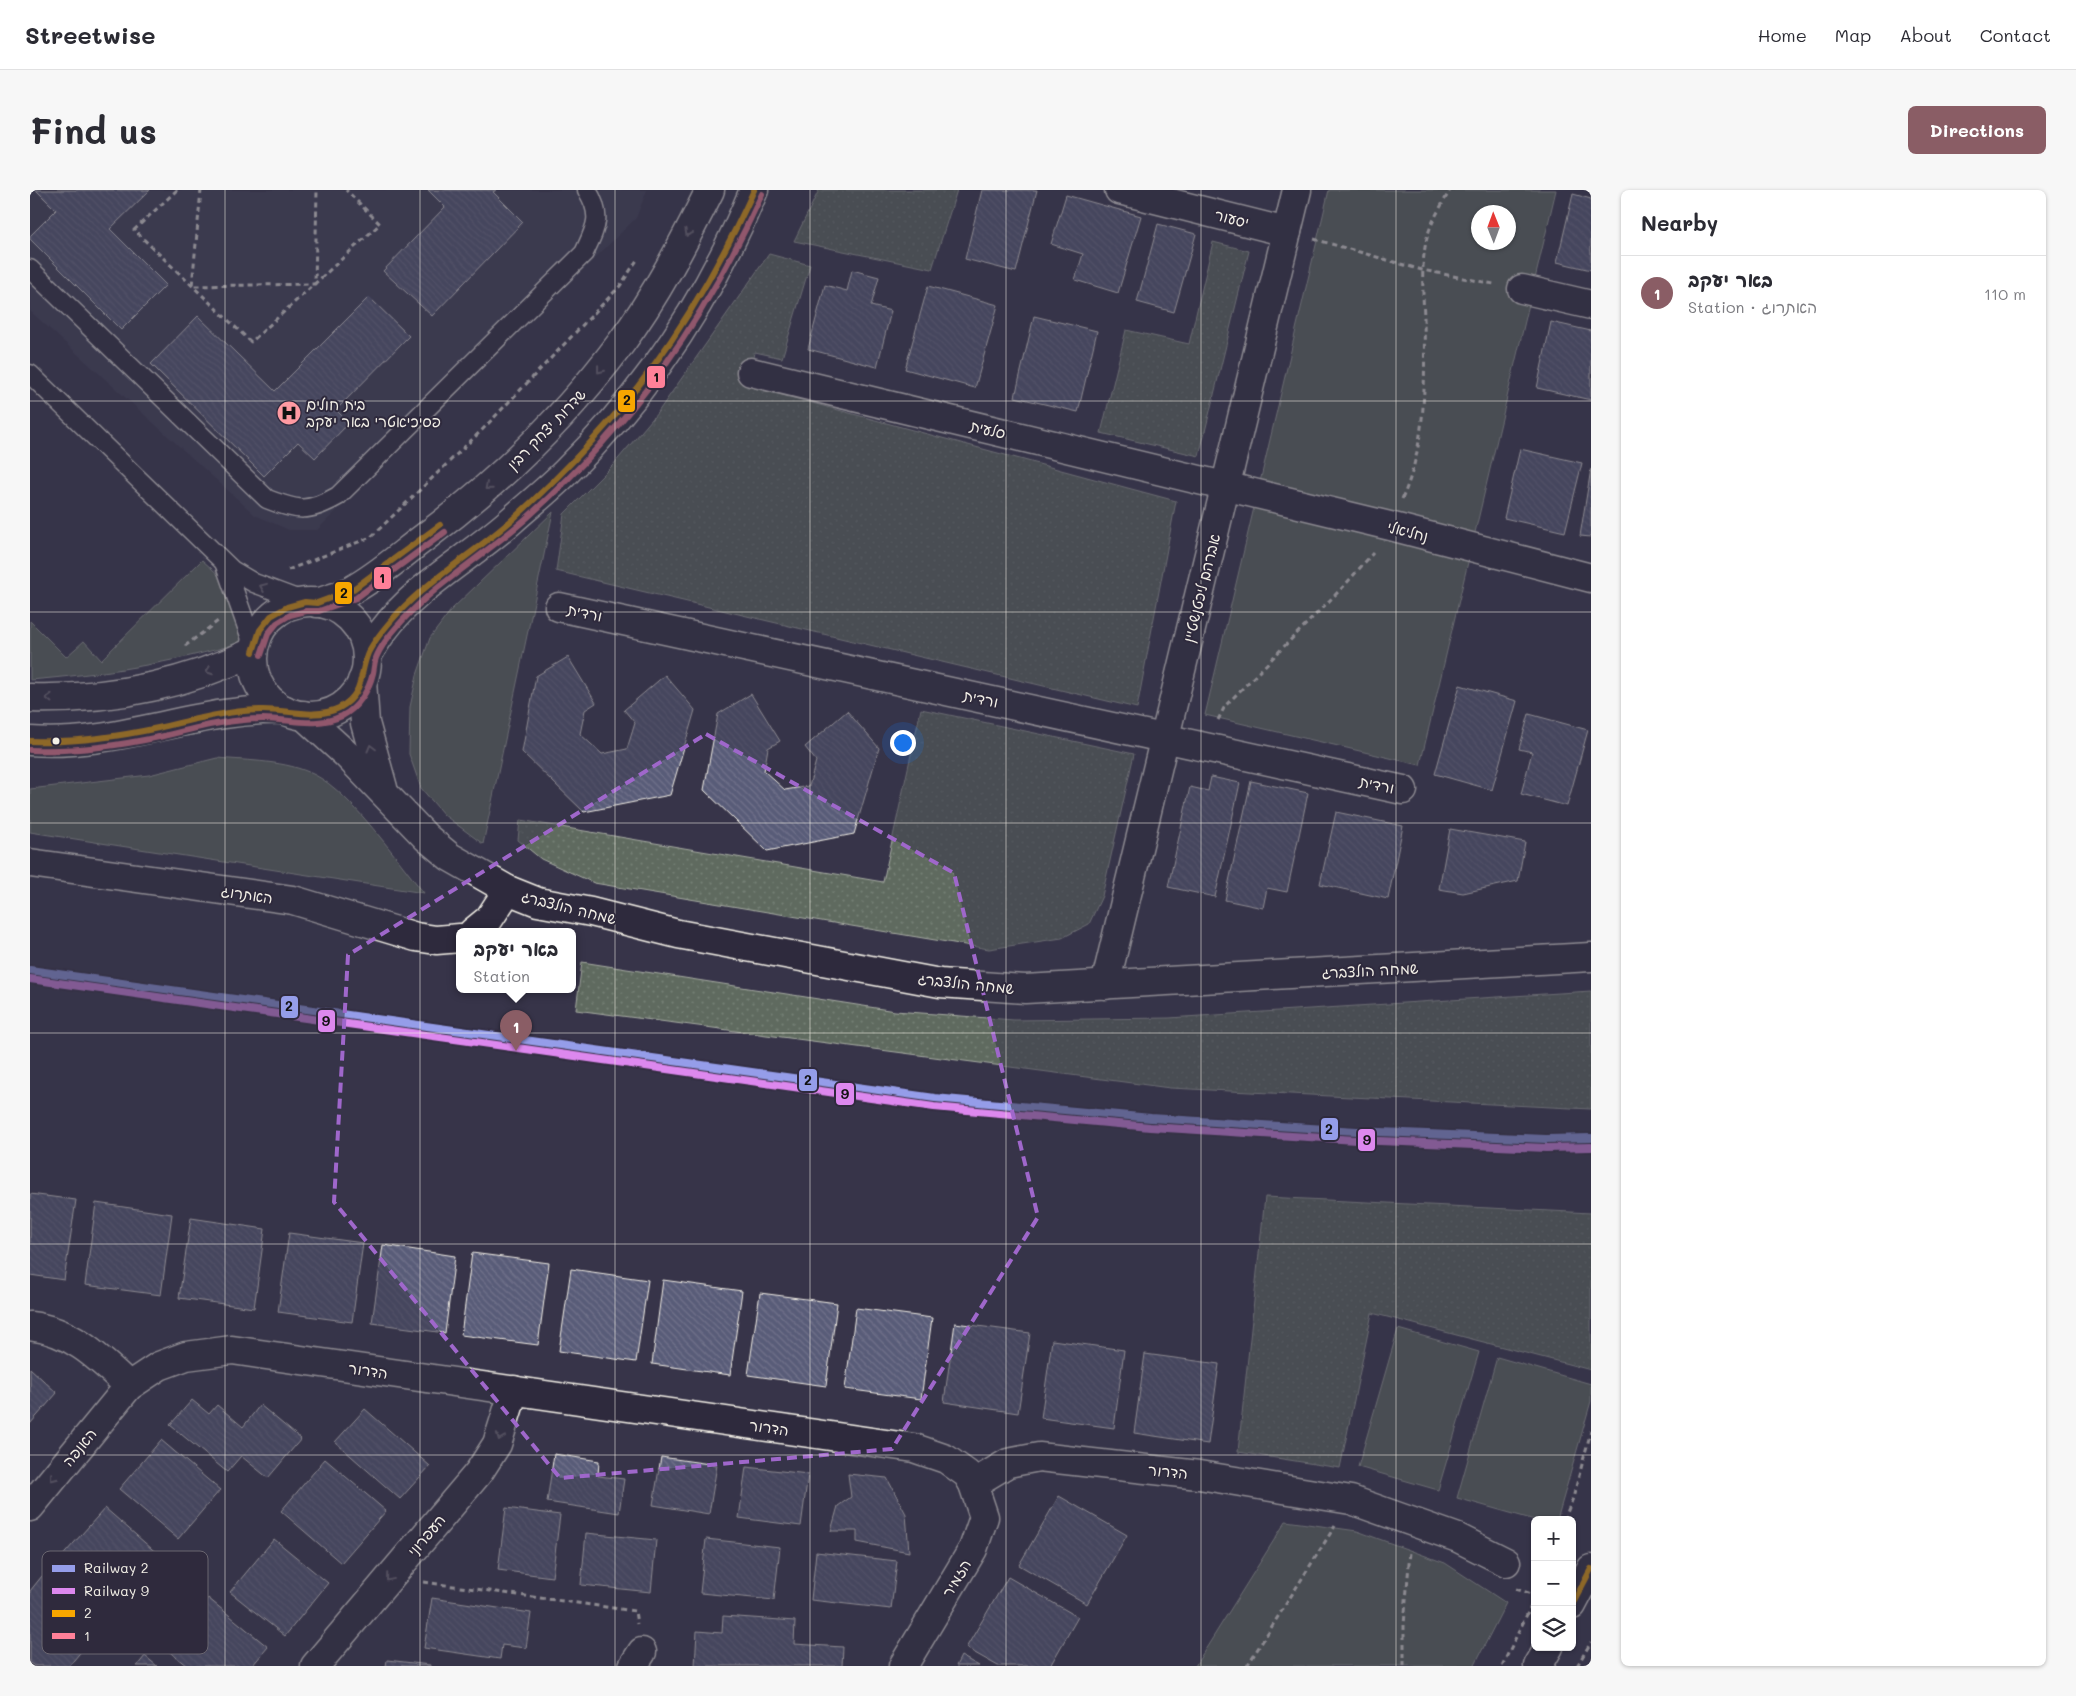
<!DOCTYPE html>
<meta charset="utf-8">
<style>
:root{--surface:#fff;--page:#f7f7f7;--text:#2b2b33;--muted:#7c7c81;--line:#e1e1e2;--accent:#8a5d65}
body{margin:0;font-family:Mali,"Playpen Sans Hebrew",sans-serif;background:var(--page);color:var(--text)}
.controls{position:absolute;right:15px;bottom:15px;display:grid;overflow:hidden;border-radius:8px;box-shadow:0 1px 4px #0004}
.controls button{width:45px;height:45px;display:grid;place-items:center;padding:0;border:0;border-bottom:1px solid var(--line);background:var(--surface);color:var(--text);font:25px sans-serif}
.compass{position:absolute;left:1441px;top:15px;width:45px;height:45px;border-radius:50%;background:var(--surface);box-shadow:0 1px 4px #0004;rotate:359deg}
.you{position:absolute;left:872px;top:552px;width:18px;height:18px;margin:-12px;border:4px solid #fff;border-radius:50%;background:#1a73e8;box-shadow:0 0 0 8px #1a73e833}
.badge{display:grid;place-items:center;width:32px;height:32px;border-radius:50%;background:var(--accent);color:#fff;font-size:16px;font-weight:700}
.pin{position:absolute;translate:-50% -41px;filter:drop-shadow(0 1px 2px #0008)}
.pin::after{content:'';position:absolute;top:26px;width:18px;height:15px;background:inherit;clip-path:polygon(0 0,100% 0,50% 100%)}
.popup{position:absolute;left:426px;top:738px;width:120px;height:65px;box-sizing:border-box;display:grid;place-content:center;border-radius:8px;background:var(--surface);filter:drop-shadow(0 1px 4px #0005);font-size:16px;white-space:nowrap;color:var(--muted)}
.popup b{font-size:19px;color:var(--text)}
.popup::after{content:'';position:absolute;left:50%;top:100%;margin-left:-10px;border:10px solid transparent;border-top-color:var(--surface)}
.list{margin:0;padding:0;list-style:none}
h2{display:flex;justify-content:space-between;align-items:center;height:65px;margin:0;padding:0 20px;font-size:21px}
h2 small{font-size:16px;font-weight:400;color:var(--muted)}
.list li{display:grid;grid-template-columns:32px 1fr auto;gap:15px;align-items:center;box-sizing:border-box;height:75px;padding:0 20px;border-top:1px solid var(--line)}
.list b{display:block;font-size:19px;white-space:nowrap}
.list p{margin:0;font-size:16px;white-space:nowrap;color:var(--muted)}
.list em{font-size:16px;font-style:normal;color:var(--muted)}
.icon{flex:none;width:28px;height:28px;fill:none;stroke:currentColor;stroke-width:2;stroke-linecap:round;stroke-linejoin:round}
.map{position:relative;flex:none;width:1561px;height:1476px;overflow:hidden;border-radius:8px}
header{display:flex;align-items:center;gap:30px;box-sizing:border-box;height:70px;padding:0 25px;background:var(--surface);border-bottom:1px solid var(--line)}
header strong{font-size:24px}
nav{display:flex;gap:28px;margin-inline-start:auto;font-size:18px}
.intro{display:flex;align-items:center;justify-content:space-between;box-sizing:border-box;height:120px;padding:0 30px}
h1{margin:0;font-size:35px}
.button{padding:12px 22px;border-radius:8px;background:var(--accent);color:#fff;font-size:18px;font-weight:700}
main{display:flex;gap:30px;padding:0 30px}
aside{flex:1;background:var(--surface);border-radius:8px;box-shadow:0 1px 4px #0004}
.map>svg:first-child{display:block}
</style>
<header>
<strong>Streetwise</strong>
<nav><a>Home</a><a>Map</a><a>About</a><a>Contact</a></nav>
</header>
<div class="intro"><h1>Find us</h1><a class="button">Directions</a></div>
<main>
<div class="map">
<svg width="1561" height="1476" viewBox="0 0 1561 1476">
<defs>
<pattern id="grass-dots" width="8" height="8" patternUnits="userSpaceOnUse" patternTransform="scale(1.25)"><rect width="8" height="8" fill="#5e6a5f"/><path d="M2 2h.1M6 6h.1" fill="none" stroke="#768076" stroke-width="1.8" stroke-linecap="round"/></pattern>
<pattern id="building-back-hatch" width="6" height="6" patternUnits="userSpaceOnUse" patternTransform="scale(1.25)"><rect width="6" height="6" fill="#595b78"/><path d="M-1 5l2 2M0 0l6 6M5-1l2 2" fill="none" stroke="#71738b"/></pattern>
</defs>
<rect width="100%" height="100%" fill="#373449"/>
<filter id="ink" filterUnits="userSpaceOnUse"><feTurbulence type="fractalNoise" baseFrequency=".02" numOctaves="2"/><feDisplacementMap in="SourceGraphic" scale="10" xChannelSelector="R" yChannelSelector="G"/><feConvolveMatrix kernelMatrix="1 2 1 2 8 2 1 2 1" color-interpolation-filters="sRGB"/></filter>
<g filter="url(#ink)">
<!-- built -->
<path fill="#414057" d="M0 0H617L606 28 287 340H259L225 325 0 121Z"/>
<!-- grass -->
<g fill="url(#grass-dots)" stroke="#a9aea4">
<path d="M789 0H927L902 79 764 51Z"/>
<path d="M1183 52 1219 61 1169 266 1071 243 1096 140 1159 154Z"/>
<path d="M739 64 780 75 752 168 725 162 719 196 1146 311 1107 518 526 381 534 324 583 275 628 222Z"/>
<path d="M891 519 1104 564 1072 706 1059 734 1032 748 959 759 564 693 511 669 488 650 490 630 853 692Z"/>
<path d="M552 772 865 821 984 830 1139 828 1561 801V919L1140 898 546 820Z"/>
<path d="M1235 1007 1561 1023V1180L1342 1123 1310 1278 1208 1262Z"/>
</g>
<!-- park -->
<g fill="#5e6a5f" stroke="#a9aea4" fill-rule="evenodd">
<path d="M1299 0H1526L1390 575 1175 525ZM1448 22H1478V52H1448Z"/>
<path d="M523 322 453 654 414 625 391 598 379 564 380 517 387 485 400 448 422 419Z"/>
<path d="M172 370 210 404 220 417 224 434 213 452C143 473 72 484 0 490V431L36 467 54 451 71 470Z"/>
<path d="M187 568C218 571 256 570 285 585 321 603 367 670 394 703L0 642V599L119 585Z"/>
<path d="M1368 1139 1449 1162 1408 1300 1328 1277Z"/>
<path d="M1467 1167 1561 1194V1211L1527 1330H1505L1427 1308Z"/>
<path d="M1256 1331 1327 1341 1415 1373 1476 1413 1444 1476H1165Z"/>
</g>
<!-- building -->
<g fill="url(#building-back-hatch)" stroke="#f4f1e8">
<path d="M6 0H120L80 39 136 95 91 140 0 49V46L26 20Z"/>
<path d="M398 0H466L463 2 493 32 402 126 353 81 415 17Z"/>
<path d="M952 0H1007L986 82 935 69Z"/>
<path d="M1543 4 1561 9V80L1527 72Z"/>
<path d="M1036 5 1111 26 1088 103 1045 90 1053 64 1021 54Z"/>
<path d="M1128 34 1166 44 1144 122 1107 112Z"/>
<path d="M822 80 849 87 841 116 861 121 847 177 778 159 795 95 817 101Z"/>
<path d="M898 96 968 115 945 198 875 179Z"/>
<path d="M339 107 379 146 306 220 319 233 285 268 268 252 234 286 121 174 168 126 245 201Z"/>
<path d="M1004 126 1067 141 1048 222 985 207Z"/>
<path d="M1521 132 1561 141V210L1507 198Z"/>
<path d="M1490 259 1552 273 1535 342 1474 328Z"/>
<path d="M1561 279V347L1550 346Z"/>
<path d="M538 467 566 513 555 520 550 544 572 564 597 559 605 533 594 520 635 485 665 520 640 605 554 622 492 562 506 486Z"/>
<path d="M1430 495 1487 511 1462 600 1405 584Z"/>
<path d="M721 504 750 551 738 558 734 581 755 600 779 596 786 571 775 557 817 521 849 558 824 644 737 661 674 600 688 524Z"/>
<path d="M1499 524 1558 540 1537 616 1491 604 1502 562 1489 559Z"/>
<path d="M1181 587 1210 593 1185 707 1138 697 1160 597 1178 601Z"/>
<path d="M1221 591 1278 603 1257 702 1237 698 1233 718 1195 710Z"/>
<path d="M1306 622 1373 636 1358 709 1290 694Z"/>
<path d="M1420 639 1495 652 1488 691 1433 703 1409 699Z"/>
<path d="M0 1004 46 1010 34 1090 0 1085Z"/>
<path d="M66 1013 142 1024 131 1105 55 1095Z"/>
<path d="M161 1028 235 1039 224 1118 149 1108Z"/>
<path d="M259 1043 333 1053 322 1132 248 1122Z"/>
<path d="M353 1055 425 1066 415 1143 342 1133Z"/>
<path d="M442 1063 519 1073 508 1155 431 1145Z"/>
<path d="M541 1079 618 1090 606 1172 529 1161Z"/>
<path d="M633 1090 712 1101 700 1185 622 1174Z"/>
<path d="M730 1103 807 1113 796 1196 718 1185Z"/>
<path d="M826 1118 902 1128 891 1209 815 1199Z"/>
<path d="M925 1133 1000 1143 988 1223 914 1212Z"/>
<path d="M1022 1150 1094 1160 1084 1238 1011 1228Z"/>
<path d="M1115 1164 1189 1174 1178 1254 1104 1243Z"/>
<path d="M0 1178 27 1203 0 1234Z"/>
<path d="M162 1210 179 1224 187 1215 213 1237 230 1215 271 1249 238 1288 211 1266 197 1282 140 1235Z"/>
<path d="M335 1219 400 1276 370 1309 305 1252Z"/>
<path d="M131 1250 190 1300 148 1349 89 1299Z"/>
<path d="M524 1264 569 1271 568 1286 594 1289 589 1323 517 1312Z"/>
<path d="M631 1267 687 1275 679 1324 623 1315Z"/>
<path d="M295 1269 356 1321 311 1373 251 1321Z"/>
<path d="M716 1277 778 1284 771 1336 709 1328Z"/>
<path d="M818 1284 857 1288 876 1324 879 1362 827 1352V1341H801L808 1316 821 1307Z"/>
<path d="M1029 1306 1097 1345 1057 1414 989 1375Z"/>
<path d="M75 1318 130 1366 83 1419 28 1371Z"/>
<path d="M476 1318 530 1325 522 1387 468 1380Z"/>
<path d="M556 1343 626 1350 621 1402 551 1395Z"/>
<path d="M244 1349 298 1393 255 1446 200 1402Z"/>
<path d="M676 1349 750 1357 744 1410 670 1403Z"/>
<path d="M786 1362 867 1371 861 1419 781 1410Z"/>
<path d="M12 1386 73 1435 39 1476H4L0 1473V1401Z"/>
<path d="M978 1387 1048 1427 1020 1476H968L936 1458Z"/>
<path d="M178 1408 238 1457 222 1476H157L136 1459Z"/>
<path d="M402 1408 501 1423 496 1458 472 1455 470 1469 394 1458Z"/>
<path d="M693 1426 765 1431 764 1454 813 1457 812 1476H665L667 1441 692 1443Z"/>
<path d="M115 1466 127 1476H107Z"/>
<path d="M931 1466 949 1476H926Z"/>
<path d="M357 1470 400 1475V1476H356Z"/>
</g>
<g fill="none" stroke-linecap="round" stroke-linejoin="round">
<defs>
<g id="service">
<path d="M0 79 237 309C268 321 278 323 308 306L554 63C566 37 573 26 557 0"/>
<path d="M0 184 202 380 224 393 275 412"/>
<path d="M195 375 224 457"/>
</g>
<g id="minor">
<path d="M1089 0 1257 42"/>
<path d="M1492 99 1561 115"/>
<path d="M721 182 1360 336 1561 388"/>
<path d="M529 417 1373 600"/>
<path d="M332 491 335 533 353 598"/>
<path d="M273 525 317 565 397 648 420 667 478 700 508 712 561 722 648 744 910 793 995 799 1561 767"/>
<path d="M0 673 263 710 386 747 406 750 430 748"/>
<path d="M443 742 459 729 478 700"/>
<path d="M1075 795 1267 0"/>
<path d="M0 1136C43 1141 69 1168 99 1196"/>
<path d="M943 1294 978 1273 1009 1267 1169 1285 1321 1310 1428 1348 1476 1372"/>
<path d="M0 1317 99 1196 129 1176 156 1166 202 1160 884 1258 916 1269 937 1284 943 1294 954 1327 943 1359 873 1476"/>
<path d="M285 1476 449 1282 467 1254 484 1200"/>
<path d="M603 1476 612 1462"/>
</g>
<g id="tertiary">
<path d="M1542 1415 1561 1379"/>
<path d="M1508 1476 1519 1457"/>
</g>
<g id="secondary">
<circle cx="280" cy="469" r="57"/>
<path d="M287 413C298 409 311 406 322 400 348 386 372 364 395 347 470 291 535 228 591 153 626 106 654 52 680 0"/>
<path d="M337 466C342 458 347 449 353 441 387 395 441 367 482 330 500 314 519 299 536 282 617 202 681 105 724 0"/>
<path d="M0 508C79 510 152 496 223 462"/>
<path d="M0 551C87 558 168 517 255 520"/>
</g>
</defs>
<!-- service casing -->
<use href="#service" stroke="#f4f1e8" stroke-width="21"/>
<!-- minor casing -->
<use href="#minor" stroke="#f4f1e8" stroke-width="31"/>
<!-- tertiary casing -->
<use href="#tertiary" stroke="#f4f1e8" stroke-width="31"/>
<!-- secondary casing -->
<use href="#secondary" stroke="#f4f1e8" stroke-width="31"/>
<!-- path -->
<g stroke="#f4f1e8" stroke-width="3" stroke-dasharray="5 4" stroke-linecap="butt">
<path d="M147 0 104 40 221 152 350 34 316 0"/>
<path d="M171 0 162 96 285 94 287 0"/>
<path d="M1284 49 1392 80 1464 94"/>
<path d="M1372 309C1397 254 1395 188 1394 128 1393 100 1390 68 1399 41 1404 27 1413 13 1420 0"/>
<path d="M258 380 341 347 453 239 590 96 607 70"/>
<path d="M155 456 188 431"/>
<path d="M1188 530 1195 516 1314 396 1343 363"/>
<path d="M1534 1330 1543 1308 1561 1241"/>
<path d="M394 1392 605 1421 607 1434"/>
<path d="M1486 1399 1505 1405"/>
<path d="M1217 1476 1305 1336"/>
<path d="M1374 1476V1435L1380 1362"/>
<path d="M1472 1476 1505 1408"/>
<path d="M1547 1476 1561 1452"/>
</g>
<!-- service -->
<use href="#service" stroke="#2f2a3d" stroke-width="18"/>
<!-- minor -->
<use href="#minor" stroke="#2f2a3d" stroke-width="28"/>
<!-- tertiary -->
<use href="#tertiary" stroke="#2f2a3d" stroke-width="28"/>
<!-- secondary -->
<use href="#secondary" stroke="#2f2a3d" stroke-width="28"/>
<defs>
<g id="bus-1">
<path d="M223 462 230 440 241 426 257 417 275 412 287 413 322 400 410 335"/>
<path d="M0 551C43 553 86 547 128 538 162 530 195 521 230 520 257 519 284 530 309 518 335 504 329 484 338 463 345 449 357 435 368 423 402 387 446 362 483 329 593 230 663 135 724 0"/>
<path d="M1542 1415 1561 1379"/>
</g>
<g id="bus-2">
<path d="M231 465 238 444 247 433 260 425 276 421H289L326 408 415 342"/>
<path d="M0 560C44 562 87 556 129 547 163 539 197 529 233 529 260 529 286 538 312 526 328 518 339 500 343 483 344 478 344 473 346 468 351 455 362 442 372 431 409 391 458 363 499 326 604 231 674 132 732 4"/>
</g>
</defs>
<!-- bus-1 casing -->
<use href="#bus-1" stroke="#2f2a3d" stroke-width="10"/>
<!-- bus-2 casing -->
<use href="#bus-2" stroke="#2f2a3d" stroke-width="10"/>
<!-- bus-1 -->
<use href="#bus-1" stroke="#f7a600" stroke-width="6"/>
<!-- bus-2 -->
<use href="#bus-2" stroke="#ff8098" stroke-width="6"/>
<defs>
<path id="rail-1" d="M0 780 905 908 1121 928 1327 941 1516 949 1561 948"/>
<path id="rail-2" d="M0 789 904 917 1120 937 1326 950 1516 958 1561 957"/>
</defs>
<!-- rail-1 casing -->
<use href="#rail-1" stroke="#2f2a3d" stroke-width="11"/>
<!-- rail-2 casing -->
<use href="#rail-2" stroke="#2f2a3d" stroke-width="11"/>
<!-- rail-1 -->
<use href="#rail-1" stroke="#959de9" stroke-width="8"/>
<!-- rail-2 -->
<use href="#rail-2" stroke="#d8e" stroke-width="8"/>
</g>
<!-- one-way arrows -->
<defs><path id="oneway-chevron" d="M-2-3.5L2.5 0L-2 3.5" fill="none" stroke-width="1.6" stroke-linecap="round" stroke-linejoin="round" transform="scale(1.25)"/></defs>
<g stroke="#747079">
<use href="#oneway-chevron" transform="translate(658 43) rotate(119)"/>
<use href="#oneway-chevron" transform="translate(570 180) rotate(128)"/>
<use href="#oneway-chevron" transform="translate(458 297) rotate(139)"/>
<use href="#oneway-chevron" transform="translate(233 397) rotate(-158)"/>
<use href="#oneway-chevron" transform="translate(179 481) rotate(160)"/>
<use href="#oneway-chevron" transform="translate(19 508) rotate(-179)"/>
<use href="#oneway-chevron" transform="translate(341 558) rotate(-105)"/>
<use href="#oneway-chevron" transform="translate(470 1247) rotate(111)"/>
<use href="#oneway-chevron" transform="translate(23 1288) rotate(129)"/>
<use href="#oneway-chevron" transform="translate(359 1388) rotate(130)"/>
</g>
</g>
<!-- marked area -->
<path d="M0 0H1561V1476H0ZM676 544 924 683 1008 1027 862 1259 530 1288 304 1012 318 765Z" fill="#373449" fill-opacity=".55" fill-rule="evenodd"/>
<path fill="none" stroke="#9f67cb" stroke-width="4" stroke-dasharray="10 6" stroke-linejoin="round" d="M676 544 924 683 1008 1027 862 1259 530 1288 304 1012 318 765Z"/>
<!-- grid -->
<path fill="none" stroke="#f4f1e8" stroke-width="1" stroke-opacity="0.55" d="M195 0V1476M390 0V1476M585 0V1476M780 0V1476M976 0V1476M1171 0V1476M1366 0V1476M0 211H1561M0 422H1561M0 633H1561M0 843H1561M0 1054H1561M0 1265H1561"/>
<!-- icons -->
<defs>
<symbol id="hospital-disc" viewBox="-11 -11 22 22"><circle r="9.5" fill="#ff9aa2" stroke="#2f2a3d"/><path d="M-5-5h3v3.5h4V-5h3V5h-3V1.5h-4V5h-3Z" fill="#111"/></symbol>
</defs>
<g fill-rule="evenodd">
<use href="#hospital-disc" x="245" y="209" width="28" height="28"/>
</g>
<!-- markers -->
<circle fill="#f4f1e8" stroke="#2f2a3d" stroke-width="2" cx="26" cy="551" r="4.5"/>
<g text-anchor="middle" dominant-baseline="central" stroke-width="4" stroke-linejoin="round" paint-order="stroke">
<!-- street labels -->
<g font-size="15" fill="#f4f1e8" stroke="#2f2a3d">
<text transform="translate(1202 28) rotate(14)">יסעור</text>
<text transform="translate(516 239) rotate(-46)">שדרות יצחק רבין</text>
<text transform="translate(958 239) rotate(14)">סלעית</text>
<text transform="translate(1378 341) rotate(14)">נחליאלי</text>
<text transform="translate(1171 398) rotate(-76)">אברהם ליכטנשטיין</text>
<text transform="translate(555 422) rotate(12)">ורדית</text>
<text transform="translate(951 508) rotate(12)">ורדית</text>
<text transform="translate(1347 594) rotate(12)">ורדית</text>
<text transform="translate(217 704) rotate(8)">האתרוג</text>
<text transform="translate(539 717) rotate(14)">שמחה הולצברג</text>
<text transform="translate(1340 780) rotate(-3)">שמחה הולצברג</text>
<text transform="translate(936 793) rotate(6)">שמחה הולצברג</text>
<text transform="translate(338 1180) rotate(8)">הדרור</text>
<text transform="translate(739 1237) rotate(8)">הדרור</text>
<text transform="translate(49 1257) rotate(-51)">האנפה</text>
<text transform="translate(1138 1281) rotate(6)">הדרור</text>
<text transform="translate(396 1345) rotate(-50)">העפרוני</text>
<text transform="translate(926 1388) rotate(-59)">הזמיר</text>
</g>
<!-- poi labels -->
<g font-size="15" fill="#f4f1e8" stroke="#2f2a3d" text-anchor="start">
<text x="276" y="214">בית חולים<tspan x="276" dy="17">פסיכיאטרי באר יעקב</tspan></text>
</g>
</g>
<!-- legend -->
<rect x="12" y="1361" width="166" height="103" rx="8" fill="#2f2a3d" stroke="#6a6670" stroke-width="1"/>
<rect x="22" y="1375" width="23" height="7" fill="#959de9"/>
<rect x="22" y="1398" width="23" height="6" fill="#d8e"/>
<rect x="22" y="1420" width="23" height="7" fill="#f7a600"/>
<rect x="22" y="1443" width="23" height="6" fill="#ff8098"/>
<g font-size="14" fill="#f4f1e8">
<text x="54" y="1383">Railway 2</text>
<text x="54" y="1406">Railway 9</text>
<text x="54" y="1428">2</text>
<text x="54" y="1451">1</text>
</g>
<g stroke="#2f2a3d" stroke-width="2">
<rect x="616" y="175" width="20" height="24" rx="5" fill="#ff8098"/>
<rect x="587" y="199" width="19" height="24" rx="5" fill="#f7a600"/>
<rect x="343" y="376" width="19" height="24" rx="5" fill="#ff8098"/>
<rect x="304" y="391" width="19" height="24" rx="5" fill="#f7a600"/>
<rect x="250" y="805" width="19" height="24" rx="5" fill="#959de9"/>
<rect x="287" y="819" width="19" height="24" rx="5" fill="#d8e"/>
<rect x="768" y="878" width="20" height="24" rx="5" fill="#959de9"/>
<rect x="805" y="892" width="20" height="24" rx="5" fill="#d8e"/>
<rect x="1290" y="927" width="19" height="24" rx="5" fill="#959de9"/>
<rect x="1327" y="938" width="19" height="24" rx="5" fill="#d8e"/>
</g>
<g font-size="14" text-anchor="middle" font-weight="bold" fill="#111">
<text x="626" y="192">1</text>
<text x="597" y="215">2</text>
<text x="352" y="393">1</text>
<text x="314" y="408">2</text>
<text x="259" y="821">2</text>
<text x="296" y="836">9</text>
<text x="778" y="895">2</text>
<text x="815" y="909">9</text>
<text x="1299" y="944">2</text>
<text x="1337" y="955">9</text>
</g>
</svg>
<div class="controls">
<button>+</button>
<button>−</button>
<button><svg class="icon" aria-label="layers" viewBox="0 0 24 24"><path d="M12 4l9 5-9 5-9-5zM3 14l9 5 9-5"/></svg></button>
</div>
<svg class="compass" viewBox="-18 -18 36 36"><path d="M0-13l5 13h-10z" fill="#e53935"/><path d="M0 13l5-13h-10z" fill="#7c7c81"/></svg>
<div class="you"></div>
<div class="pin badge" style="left:486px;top:861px">1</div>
<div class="popup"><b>באר יעקב</b>Station</div>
</div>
<aside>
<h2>Nearby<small></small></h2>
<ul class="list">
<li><span class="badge">1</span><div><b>באר יעקב</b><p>Station · האתרוג</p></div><em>110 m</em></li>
</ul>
</aside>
</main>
